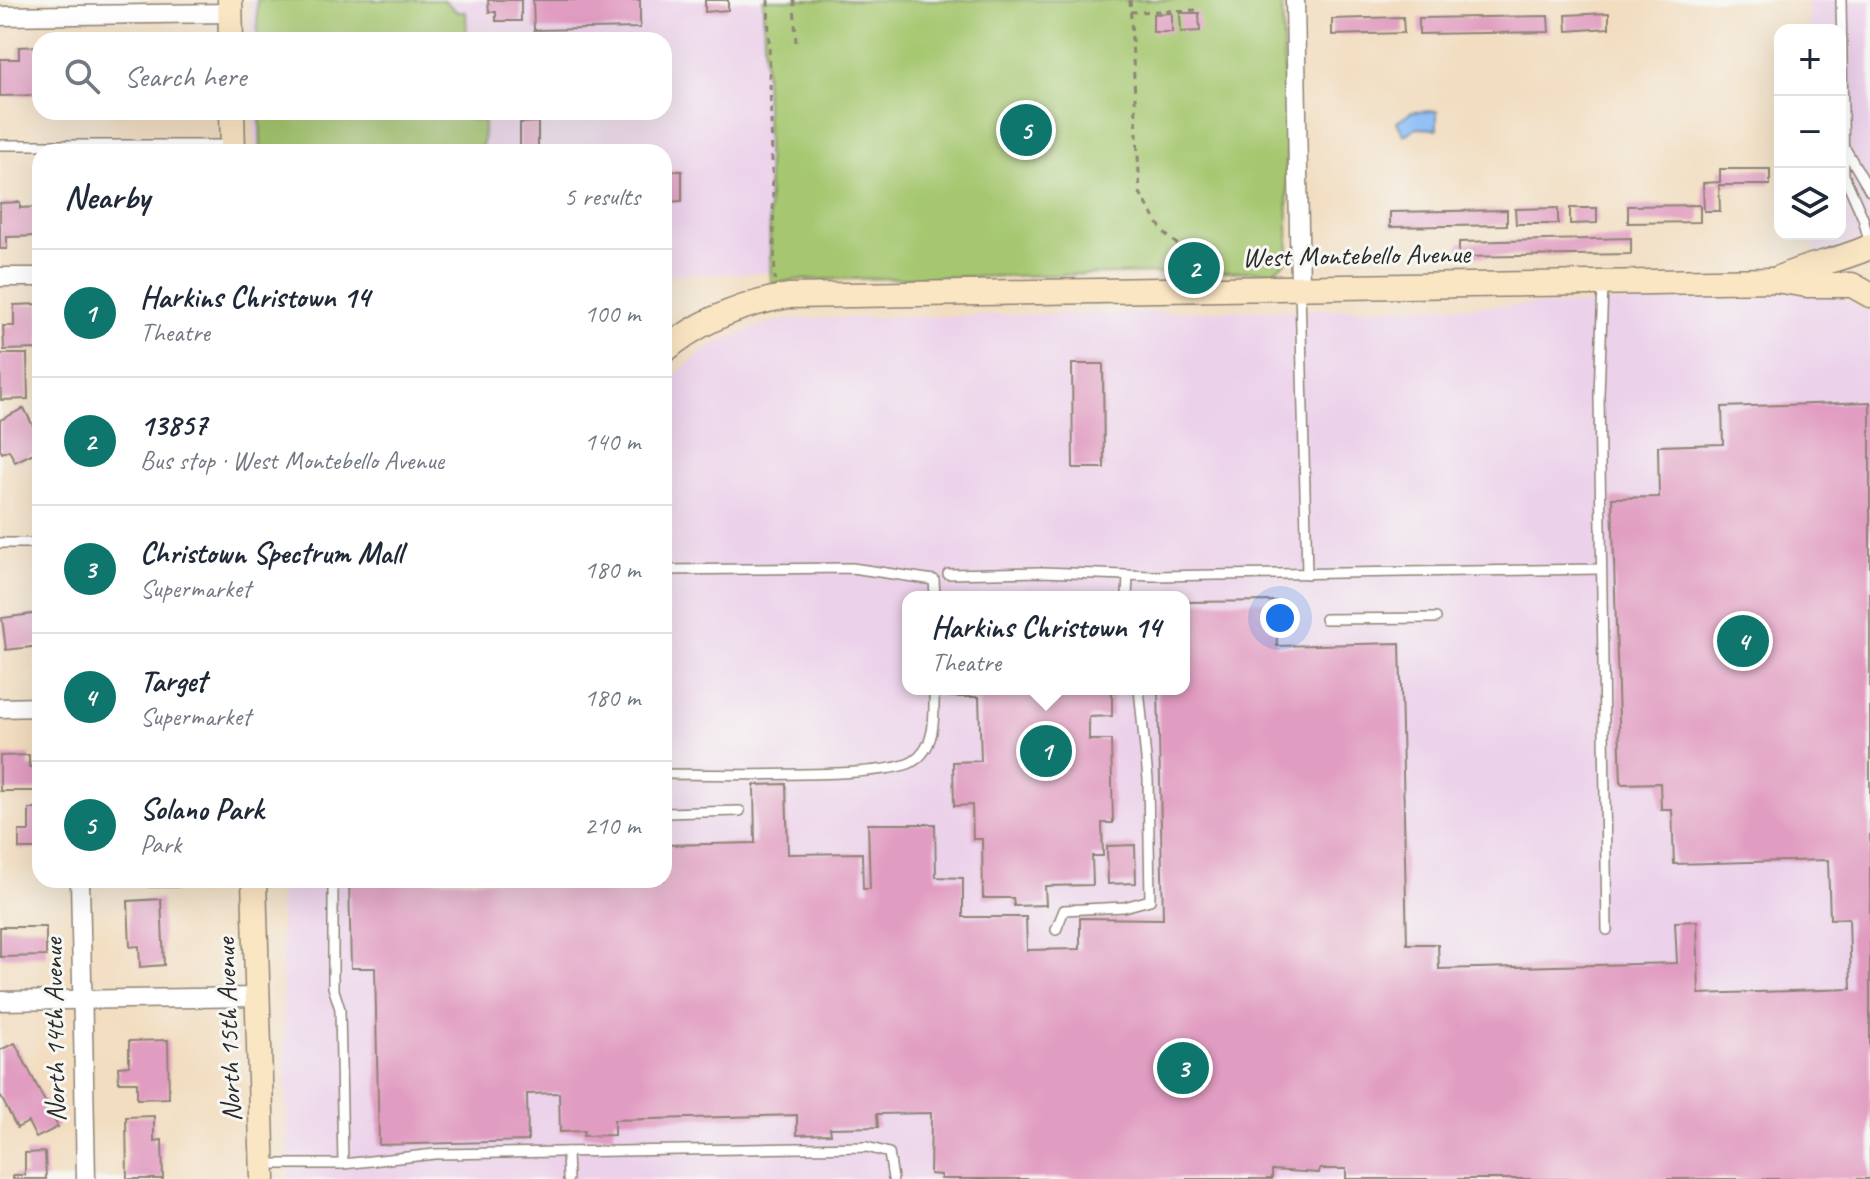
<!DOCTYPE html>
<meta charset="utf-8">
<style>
:root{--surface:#fff;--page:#f2f2f3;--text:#1f2937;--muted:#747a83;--line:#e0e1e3;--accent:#0f766e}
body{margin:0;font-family:Caveat,sans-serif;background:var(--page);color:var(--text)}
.controls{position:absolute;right:24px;top:24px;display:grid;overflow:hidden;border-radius:16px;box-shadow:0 8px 32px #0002}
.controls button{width:72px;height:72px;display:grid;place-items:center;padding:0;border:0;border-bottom:2px solid var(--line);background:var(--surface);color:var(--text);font:40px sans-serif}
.you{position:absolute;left:1280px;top:618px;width:28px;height:28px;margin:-20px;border:6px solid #fff;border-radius:50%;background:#1a73e8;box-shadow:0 0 0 12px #1a73e833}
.badge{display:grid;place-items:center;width:52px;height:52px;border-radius:50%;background:var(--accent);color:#fff;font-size:26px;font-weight:700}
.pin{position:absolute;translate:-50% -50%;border:4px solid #fff;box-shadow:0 2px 8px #0006}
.popup{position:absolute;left:902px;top:591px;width:288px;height:104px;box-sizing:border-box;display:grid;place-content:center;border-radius:16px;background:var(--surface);filter:drop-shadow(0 2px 6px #0005);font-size:26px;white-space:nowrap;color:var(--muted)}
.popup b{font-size:30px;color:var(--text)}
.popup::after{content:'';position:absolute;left:50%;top:100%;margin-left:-16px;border:16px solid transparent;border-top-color:var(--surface)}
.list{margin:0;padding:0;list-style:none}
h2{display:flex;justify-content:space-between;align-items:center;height:104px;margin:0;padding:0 32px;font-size:34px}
h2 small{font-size:26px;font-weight:400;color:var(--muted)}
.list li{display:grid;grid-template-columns:52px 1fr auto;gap:24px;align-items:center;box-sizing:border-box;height:128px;padding:0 32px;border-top:2px solid var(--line)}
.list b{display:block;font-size:30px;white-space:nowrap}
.list p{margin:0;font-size:26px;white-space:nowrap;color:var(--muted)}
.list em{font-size:26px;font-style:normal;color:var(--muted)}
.icon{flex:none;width:44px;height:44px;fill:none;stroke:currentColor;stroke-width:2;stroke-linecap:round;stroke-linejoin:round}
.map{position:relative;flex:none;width:1870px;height:1179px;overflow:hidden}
.search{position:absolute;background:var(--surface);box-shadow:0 8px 32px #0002;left:32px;top:32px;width:640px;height:88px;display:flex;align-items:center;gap:20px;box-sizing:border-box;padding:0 28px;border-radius:24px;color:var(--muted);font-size:30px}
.panel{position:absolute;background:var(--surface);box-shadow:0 8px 32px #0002;left:32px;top:144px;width:640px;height:744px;border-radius:24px}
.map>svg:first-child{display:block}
</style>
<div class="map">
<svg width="1870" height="1179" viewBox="0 0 1870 1179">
<rect width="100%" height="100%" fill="#f6f6f2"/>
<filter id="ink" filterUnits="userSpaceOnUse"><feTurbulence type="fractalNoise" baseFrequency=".0125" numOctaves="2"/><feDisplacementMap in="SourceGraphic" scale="16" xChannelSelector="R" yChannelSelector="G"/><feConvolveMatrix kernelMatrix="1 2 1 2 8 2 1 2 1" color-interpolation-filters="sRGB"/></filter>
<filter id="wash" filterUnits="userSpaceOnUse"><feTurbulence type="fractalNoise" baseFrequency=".006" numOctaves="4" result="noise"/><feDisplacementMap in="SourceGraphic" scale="32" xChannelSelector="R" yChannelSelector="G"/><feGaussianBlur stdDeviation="1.8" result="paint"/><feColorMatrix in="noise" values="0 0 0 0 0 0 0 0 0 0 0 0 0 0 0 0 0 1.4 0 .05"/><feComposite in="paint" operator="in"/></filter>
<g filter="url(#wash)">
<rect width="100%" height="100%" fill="#f2ddc0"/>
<!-- built -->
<g fill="#ecd1ea" fill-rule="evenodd">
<path d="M251 0H763L771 273 664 275V152H256L254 112H664V40H252Z"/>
<path d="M1808 0H1870V230L1844 250 1815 259 1814 234H1840V30H1809Z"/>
<path d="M1824 290 1870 312V1179H289L279 880H664V383L710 346 762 325 790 319 1594 304ZM908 597H1184V689H908Z"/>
</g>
<!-- green -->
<g fill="#a6c76f" stroke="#68794d" stroke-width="2">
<path d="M257 0H444L457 12H466L467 40H258Z"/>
<path d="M763 0H1282L1289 259 1274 271 795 280 771 284Z"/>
<path d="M260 112H469V119L484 121 483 143 476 152H261Z"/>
</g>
<!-- water -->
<path fill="#88bbf5" stroke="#5a7390" stroke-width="2" d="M1437 111V129L1417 128 1404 135 1397 122 1412 112Z"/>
<g id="blocks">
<!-- building -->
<g fill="#e19cc1">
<path d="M488 0H521V21H496V12H489Z"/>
<path d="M533 0H640V28L534 30Z"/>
<path d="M705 0H728V10L705 12Z"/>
<path d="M1172 13V32H1153V14Z"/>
<path d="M1180 13H1199L1200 31 1181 32Z"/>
<path d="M1609 13V28L1567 31 1566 15Z"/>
<path d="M1548 16 1549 32 1419 34V18Z"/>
<path d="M1403 17 1404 33 1332 35V19Z"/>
<path d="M40 46V95L0 96V59H19V47Z"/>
<path d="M538 122V152H520V123Z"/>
<path d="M1720 169H1770V185H1719L1720 211H1704L1703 183 1720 182Z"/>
<path d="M664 171H682V201L664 202Z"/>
<path d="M20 202V208L40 207V236L7 237V249H0V203Z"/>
<path d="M1700 205V222L1628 223V206Z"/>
<path d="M1558 208V224H1516L1515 209Z"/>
<path d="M1570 208H1597V223L1570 224Z"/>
<path d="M1507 210V225L1390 227V212Z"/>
<path d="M1631 238V254L1459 257V242Z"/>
<path d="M40 304V349L4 350 3 326H14V305Z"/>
<path d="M0 354H27L28 399 1 400Z"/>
<path d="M1072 364H1103L1104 468H1073Z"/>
<path d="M1870 402V1179H1346V1169H1320L1319 1173 1272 1170V1179H941V1175L930 1174 931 1113 877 1114 878 1127 830 1128 831 1134 797 1135V1115L614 1120V1135L583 1136 584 1131 560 1132 559 1093 527 1094 528 1141 379 1145 375 968H351L349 880H664V845L755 843 754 785 786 784 788 854 862 853 863 889H870L868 824H935L936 877 963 878V917H1026L1027 950 1080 949V918L1163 919 1158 689H1184V602L1276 601 1277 646 1400 643 1407 944H1438L1439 969 1677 963 1675 922 1697 921 1699 994 1851 989 1849 918 1830 919 1828 860 1674 864 1672 809H1661L1660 783 1621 784 1612 498 1659 497 1658 446 1723 444 1722 407Z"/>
<path d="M24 408 40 440V450L15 462 9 450 2 453 0 449V420Z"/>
<path d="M40 613V646L6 650 2 618Z"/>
<path d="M951 689H1112V716L1089 717V740H1111L1113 823H1102L1103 856H1092L1093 885 1045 886 1046 905 1014 906 1013 898H983L982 839H973L972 805 954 806 953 762 981 761 979 697H951Z"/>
<path d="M29 755V767H40V791H0V756Z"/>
<path d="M29 809H40V849H19V831H29Z"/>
<path d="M1135 845 1136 883 1108 884 1107 846Z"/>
<rect x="149" y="880" width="29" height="7"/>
<path d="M161 899 164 965 140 967 139 946 130 947 128 901Z"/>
<path d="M0 927H46V956L0 957Z"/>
<path d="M168 1040 169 1098 137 1099V1082H119L118 1067 129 1066V1041Z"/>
<path d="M15 1043 58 1127 36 1138 28 1122 17 1128 0 1095V1050Z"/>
<path d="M154 1116V1141L162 1140 163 1179H127L126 1117Z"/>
<path d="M45 1152 46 1179H13V1175H25V1153Z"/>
</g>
</g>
</g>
<g filter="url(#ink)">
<use href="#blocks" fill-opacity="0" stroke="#8e8476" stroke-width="2"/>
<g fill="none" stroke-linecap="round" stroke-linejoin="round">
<defs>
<g id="lane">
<path d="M1841 0 1844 175 1863 218 1870 246"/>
<path d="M0 145H233"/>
<path d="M1846 150 1870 191"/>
<path d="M1603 285 1599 395 1607 930"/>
<path d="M1300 289 1307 574"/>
<path d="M0 543H40"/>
<path d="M664 570 852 568 934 580 935 597"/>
<path d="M948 574 1042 572 1153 576 1601 569"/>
<path d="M1127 597 1128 576"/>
<path d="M1325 619 1436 618"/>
<path d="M664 774C709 774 882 779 912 762 937 748 934 714 934 689"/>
<path d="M664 813 740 811"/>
<path d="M333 880V987L340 1009 343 1164"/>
<path d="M1056 930 1064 910 1124 907 1150 900 1148 779 1139 689"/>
<path d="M567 1152 568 1179"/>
<path d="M266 1164H343L435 1154 867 1147 889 1153 893 1179"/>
</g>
<g id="street">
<path d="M1295 0 1300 286"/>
<path d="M0 16 230 13"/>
<path d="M0 277H40"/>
<path d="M0 708 40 707"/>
<path d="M80 880 86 1179"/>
<path d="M0 1001 257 997"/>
</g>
<g id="secondary">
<path d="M230 0 231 40"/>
<path d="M232 112 233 152"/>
<path d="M1775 280C1806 264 1838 262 1869 247"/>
<path d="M664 351C699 321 742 304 788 296L1775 280 1807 285H1852L1870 295"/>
<path d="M254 880 263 1179"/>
</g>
</defs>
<!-- lane casing -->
<use href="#lane" stroke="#8e8476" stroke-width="12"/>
<!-- street casing -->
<use href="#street" stroke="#8e8476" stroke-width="21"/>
<!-- secondary casing -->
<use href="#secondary" stroke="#8e8476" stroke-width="27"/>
<!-- path -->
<g stroke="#8e8476" stroke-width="3" stroke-dasharray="6 6" stroke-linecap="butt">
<path d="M768 0 775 280"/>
<path d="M794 0 796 43"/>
<path d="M1130 0 1140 193 1163 232 1203 267"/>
<path d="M1130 12 1198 10"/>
</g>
<!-- lane -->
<use href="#lane" stroke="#fff" stroke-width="9"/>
<!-- street -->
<use href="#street" stroke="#fff" stroke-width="18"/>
<!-- secondary -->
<use href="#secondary" stroke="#fbe6c4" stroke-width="24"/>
</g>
</g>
<g text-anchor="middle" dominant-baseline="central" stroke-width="6" stroke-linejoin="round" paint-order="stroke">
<!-- street labels -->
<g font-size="28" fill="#2b2b2b" stroke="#f6f6f2">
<text transform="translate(1356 255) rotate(-1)">West Montebello Avenue</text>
<text transform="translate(54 1030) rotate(-91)">North 14th Avenue</text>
<text transform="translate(228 1030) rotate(-92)">North 15th Avenue</text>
</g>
</g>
</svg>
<div class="controls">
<button>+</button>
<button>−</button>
<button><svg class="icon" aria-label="layers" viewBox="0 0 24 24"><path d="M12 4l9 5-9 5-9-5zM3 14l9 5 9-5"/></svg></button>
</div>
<div class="you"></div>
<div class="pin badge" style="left:1046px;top:751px">1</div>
<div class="popup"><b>Harkins Christown 14</b>Theatre</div>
<div class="pin badge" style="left:1194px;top:268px">2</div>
<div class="pin badge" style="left:1183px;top:1068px">3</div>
<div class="pin badge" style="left:1743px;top:641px">4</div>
<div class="pin badge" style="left:1026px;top:130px">5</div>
<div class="search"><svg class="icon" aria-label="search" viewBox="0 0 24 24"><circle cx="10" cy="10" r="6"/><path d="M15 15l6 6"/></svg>Search here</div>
<section class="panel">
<h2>Nearby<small>5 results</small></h2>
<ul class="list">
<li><span class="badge">1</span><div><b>Harkins Christown 14</b><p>Theatre</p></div><em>100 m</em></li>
<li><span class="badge">2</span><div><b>13857</b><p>Bus stop · West Montebello Avenue</p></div><em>140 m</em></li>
<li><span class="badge">3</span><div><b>Christown Spectrum Mall</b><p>Supermarket</p></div><em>180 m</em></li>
<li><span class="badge">4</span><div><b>Target</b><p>Supermarket</p></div><em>180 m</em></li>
<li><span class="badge">5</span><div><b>Solano Park</b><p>Park</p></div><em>210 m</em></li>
</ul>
</section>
</div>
